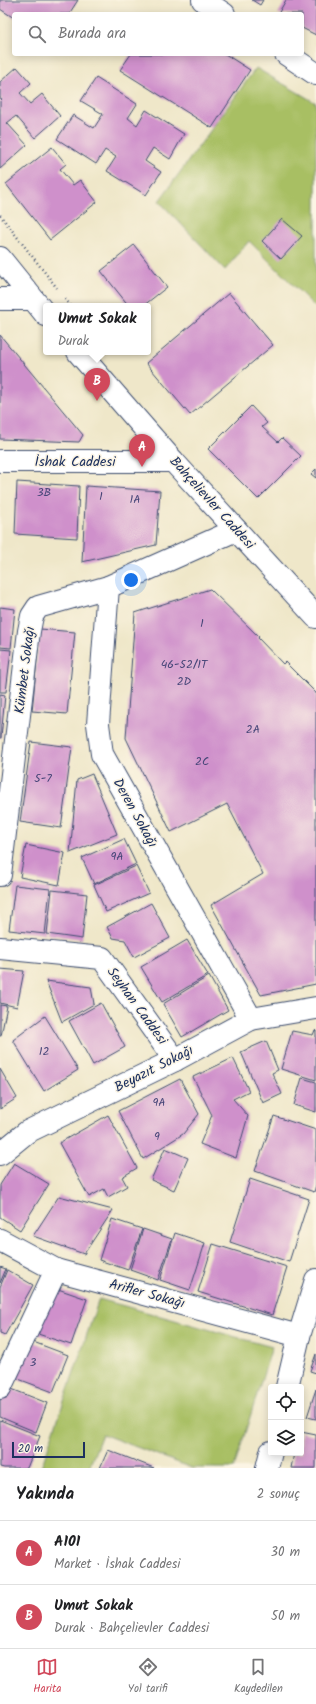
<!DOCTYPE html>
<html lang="tr">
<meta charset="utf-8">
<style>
:root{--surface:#fff;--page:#f6f6f6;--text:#202124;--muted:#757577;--line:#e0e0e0;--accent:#d1495b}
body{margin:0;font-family:Kalam,sans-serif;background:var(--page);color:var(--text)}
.controls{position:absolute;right:12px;bottom:12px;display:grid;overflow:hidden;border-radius:4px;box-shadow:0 2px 10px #0003}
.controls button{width:36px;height:36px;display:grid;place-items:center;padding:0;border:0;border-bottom:1px solid var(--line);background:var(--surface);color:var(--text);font:20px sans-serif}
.scale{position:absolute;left:12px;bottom:10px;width:73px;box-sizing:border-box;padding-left:4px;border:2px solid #1b2f5e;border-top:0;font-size:11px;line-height:14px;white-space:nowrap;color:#1b2f5e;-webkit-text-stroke:3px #fcf5e5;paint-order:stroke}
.you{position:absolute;left:131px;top:580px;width:14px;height:14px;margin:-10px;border:3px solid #fff;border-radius:50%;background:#1a73e8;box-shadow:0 0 0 6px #1a73e833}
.badge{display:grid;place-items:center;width:26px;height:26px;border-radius:50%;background:var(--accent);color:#fff;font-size:13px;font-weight:700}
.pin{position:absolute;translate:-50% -33px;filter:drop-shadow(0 1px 2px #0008)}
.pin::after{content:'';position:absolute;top:21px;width:14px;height:12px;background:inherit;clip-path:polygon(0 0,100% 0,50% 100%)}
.popup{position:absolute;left:43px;top:303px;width:108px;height:52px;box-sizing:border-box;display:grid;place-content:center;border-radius:4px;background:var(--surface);filter:drop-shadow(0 1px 3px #0005);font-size:13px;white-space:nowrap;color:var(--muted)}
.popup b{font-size:15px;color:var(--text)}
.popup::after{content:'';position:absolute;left:50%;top:100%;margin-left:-8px;border:8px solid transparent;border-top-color:var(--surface)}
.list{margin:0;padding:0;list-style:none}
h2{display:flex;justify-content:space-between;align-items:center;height:52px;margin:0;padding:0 16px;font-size:17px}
h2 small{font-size:13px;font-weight:400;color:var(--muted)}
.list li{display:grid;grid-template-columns:26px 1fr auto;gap:12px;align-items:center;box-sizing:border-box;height:64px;padding:0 16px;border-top:1px solid var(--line)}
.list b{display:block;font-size:15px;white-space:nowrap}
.list p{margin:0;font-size:13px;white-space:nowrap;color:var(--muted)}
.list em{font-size:13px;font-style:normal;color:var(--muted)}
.icon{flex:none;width:22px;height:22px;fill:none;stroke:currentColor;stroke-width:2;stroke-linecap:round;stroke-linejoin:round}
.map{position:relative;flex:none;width:316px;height:1468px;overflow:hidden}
.search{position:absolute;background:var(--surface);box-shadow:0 2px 10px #0003;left:12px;right:12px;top:12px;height:44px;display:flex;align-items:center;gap:10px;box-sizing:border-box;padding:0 14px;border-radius:4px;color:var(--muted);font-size:15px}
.sheet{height:180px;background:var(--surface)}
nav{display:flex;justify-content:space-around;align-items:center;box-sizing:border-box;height:56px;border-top:1px solid var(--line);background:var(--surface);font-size:11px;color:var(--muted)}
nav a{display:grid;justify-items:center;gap:2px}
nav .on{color:var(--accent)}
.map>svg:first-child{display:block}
</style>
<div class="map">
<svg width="316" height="1468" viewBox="0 0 316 1468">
<rect width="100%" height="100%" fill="#fcf5e5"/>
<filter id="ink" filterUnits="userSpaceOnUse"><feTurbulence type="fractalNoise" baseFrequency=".025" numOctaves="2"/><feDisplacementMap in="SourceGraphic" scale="8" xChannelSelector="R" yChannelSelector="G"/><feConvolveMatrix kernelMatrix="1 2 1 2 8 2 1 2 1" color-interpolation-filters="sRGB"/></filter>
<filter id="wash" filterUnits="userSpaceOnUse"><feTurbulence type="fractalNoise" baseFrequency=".012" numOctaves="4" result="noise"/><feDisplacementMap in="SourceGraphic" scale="16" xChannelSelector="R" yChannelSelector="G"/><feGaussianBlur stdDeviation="0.9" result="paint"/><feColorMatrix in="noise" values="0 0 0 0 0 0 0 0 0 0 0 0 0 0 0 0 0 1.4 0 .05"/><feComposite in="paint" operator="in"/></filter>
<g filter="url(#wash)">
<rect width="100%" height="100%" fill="#efe7c9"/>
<!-- green -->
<g fill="#a8bf64" stroke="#627761">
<path d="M256 68 316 103V308L249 241 225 270 159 201Z"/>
<path d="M99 1299 272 1347 234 1468H192L102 1434 89 1468H41Z"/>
</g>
<g id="blocks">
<!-- building -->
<g fill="#cf90cb">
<path d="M0 0H78L69 14H14V18L0 9Z"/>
<path d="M252 0H263L260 5Z"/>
<path d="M286 0H316V35L302 28V14H278Z"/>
<path d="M131 54H225L250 70 212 128 120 70Z"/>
<path d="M17 67 31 83 20 93 30 104 42 94 60 116 35 138 16 116 7 123 27 145 0 169V101L2 99 0 98V82Z"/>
<path d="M96 78 137 104 128 118 137 125 146 110 184 134 170 159 153 148 145 161 161 172 146 195 107 171 116 157 105 150 96 164 57 139 73 115 94 128 103 114 81 101Z"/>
<path d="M52 147 66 164 60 169 73 185 80 180 97 202 50 240 6 184Z"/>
<path d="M282 219 302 236 281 259 262 241Z"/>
<path d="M134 245 167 287 143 306H129L101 271Z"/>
<path d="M229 293 273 345 190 415 146 363Z"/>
<path d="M0 335 83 435 79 442 0 439Z"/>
<path d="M251 406 267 423 262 427 278 442 282 438 301 456 258 499 208 449Z"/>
<path d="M316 469V478L311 474Z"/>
<path d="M17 482 79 486 77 538 15 534Z"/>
<path d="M86 486 160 491 156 545 82 562Z"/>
<path d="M210 589 259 637 258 638 283 664 285 662 316 693V984L261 995 211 905 263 874 227 804 171 832 126 738 135 613Z"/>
<path d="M0 607 15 609 11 648 0 647Z"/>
<path d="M40 629 75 632 67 714 32 711Z"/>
<path d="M0 649 11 650 6 692H0Z"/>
<path d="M0 694 5 695 1 738H0Z"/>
<path d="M31 742 72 747 61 828 20 822Z"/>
<path d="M92 774 117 834 70 853 77 780Z"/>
<path d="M124 839 136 864 94 884 82 858Z"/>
<path d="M26 845 65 853 59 885 20 877Z"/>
<path d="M136 866 149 893 106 912 94 885Z"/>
<path d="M15 885 50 889 45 934 9 930Z"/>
<path d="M52 890 87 894 82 939 47 934Z"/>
<path d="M151 903 170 938 134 957 125 940 113 938 107 927Z"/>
<path d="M187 940 208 975 162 1002 141 967Z"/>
<path d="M0 969 24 971 17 1007 0 1003Z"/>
<path d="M209 976 228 1010 182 1037 163 1004Z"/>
<path d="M46 981 91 987 94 1004 62 1022Z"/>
<path d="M101 1003 125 1047 93 1065 69 1021Z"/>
<path d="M0 1005 7 1006 1 1036H0Z"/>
<path d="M45 1016 78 1070 44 1091 13 1040Z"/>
<path d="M315 1030 316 1031V1080L281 1069 292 1031 313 1035Z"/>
<path d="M266 1041 278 1070 272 1073 282 1094 263 1103 241 1052Z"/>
<path d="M233 1058 249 1091 233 1099 248 1116 236 1158 200 1144 212 1115 193 1077Z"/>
<path d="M0 1069 17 1098 0 1109Z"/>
<path d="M302 1078 316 1082V1112L294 1105Z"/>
<path d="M180 1079 199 1114 183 1134 143 1159 118 1111Z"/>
<path d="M108 1115 137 1168 122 1177 127 1186 108 1197 104 1189 89 1197 59 1143Z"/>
<path d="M274 1116 316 1130V1185L314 1192 255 1171Z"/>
<path d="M165 1148 188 1158 174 1190 151 1180Z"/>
<path d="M14 1163 49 1184 20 1230 0 1217V1185Z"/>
<path d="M250 1179 309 1199 289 1262 230 1242Z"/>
<path d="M59 1196 113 1210 84 1254 33 1236Z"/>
<path d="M112 1219 142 1229 128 1270 99 1260Z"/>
<path d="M143 1229 172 1239 158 1280 130 1270Z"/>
<path d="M175 1233 205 1243 190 1290 160 1280Z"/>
<path d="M213 1244 287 1267 272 1315 198 1292Z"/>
<path d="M0 1267 6 1269 0 1283Z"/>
<path d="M7 1270 33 1285 5 1335 0 1333V1287Z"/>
<path d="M55 1288 87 1299 71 1345 35 1333Z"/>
<path d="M28 1340 68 1355 53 1392 13 1377Z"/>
<path d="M316 1354V1373L310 1371Z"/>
<path d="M4 1386 47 1403 36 1432 0 1417V1395Z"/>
<path d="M316 1389V1419L307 1417Z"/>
<path d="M0 1420 40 1436 27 1468H4L0 1467Z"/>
<path d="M301 1432 316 1435V1468H291L294 1453H301Z"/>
<path d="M108 1450 154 1468H100Z"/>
</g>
</g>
</g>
<g filter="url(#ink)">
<use href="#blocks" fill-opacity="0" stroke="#3b4b6e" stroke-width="1"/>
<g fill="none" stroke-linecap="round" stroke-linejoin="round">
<defs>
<g id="minor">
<path d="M203 0 224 14"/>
<path d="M286 54 316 74"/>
<path d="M0 299H32"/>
<path d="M108 587 98 724 102 754 251 1019"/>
<path d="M0 875 29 631 32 616 38 607 108 587 236 530"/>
<path d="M0 1154 27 1132 175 1060"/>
<path d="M0 1240 56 1270 299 1336"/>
<path d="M0 1388 56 1270"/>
</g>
<g id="tertiary">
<path d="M0 461H173"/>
<path d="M0 948 102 958 175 1060 251 1019 316 1008"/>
<path d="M287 1387 299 1336 316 1280"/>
<path d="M267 1468 271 1452"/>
</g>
<g id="secondary">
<path d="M0 258 46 315"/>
<path d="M78 352 173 461 316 617"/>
</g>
</defs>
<!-- minor casing -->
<use href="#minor" stroke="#3b4b6e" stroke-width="24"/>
<!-- tertiary casing -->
<use href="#tertiary" stroke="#3b4b6e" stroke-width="24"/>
<!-- secondary casing -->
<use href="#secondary" stroke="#3b4b6e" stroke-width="24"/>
<!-- path -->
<g stroke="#3b4b6e" stroke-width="2.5" stroke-dasharray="1 3" stroke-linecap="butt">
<path d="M0 215 57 288"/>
<path d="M65 299 71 306"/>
</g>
<!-- minor -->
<use href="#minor" stroke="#fff" stroke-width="22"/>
<!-- tertiary -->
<use href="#tertiary" stroke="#fff" stroke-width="22"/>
<!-- secondary -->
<use href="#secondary" stroke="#fff" stroke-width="22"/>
</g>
</g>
<g text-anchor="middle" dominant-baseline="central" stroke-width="3" stroke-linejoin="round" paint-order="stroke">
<!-- number labels -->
<g font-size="12" fill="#484779">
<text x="44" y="492">3B</text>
<text x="101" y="496">1</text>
<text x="135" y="499">1A</text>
<text x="202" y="623">1</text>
<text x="184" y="664">46-52/1T</text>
<text x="184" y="681">2D</text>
<text x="253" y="729">2A</text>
<text x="202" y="761">2C</text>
<text x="43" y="778">5-7</text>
<text x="117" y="856">9A</text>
<text x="44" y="1051">12</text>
<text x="159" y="1102">9A</text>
<text x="157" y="1136">9</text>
<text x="33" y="1362">3</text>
</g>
<!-- street labels -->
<g font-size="14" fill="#1b2f5e" stroke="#fcf5e5">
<text x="75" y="462">İshak Caddesi</text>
<text transform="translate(212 503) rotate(48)">Bahçelievler Caddesi</text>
<text transform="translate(25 670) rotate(-83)">Kümbet Sokağı</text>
<text transform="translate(135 813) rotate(61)">Deren Sokağı</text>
<text transform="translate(137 1006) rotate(54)">Seyhan Caddesi</text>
<text transform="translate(154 1069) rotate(-27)">Beyazıt Sokağı</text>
<text transform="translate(147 1294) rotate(15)">Arifler Sokağı</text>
</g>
</g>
</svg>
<div class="controls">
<button><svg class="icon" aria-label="locate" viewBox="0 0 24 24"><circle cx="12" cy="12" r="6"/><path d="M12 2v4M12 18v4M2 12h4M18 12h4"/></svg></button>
<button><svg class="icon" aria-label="layers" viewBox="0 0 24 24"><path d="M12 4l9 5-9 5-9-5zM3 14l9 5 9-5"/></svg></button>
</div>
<div class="scale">20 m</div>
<div class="you"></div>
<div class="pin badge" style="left:142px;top:467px">A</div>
<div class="pin badge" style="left:97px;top:401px">B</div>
<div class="popup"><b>Umut Sokak</b>Durak</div>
<div class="search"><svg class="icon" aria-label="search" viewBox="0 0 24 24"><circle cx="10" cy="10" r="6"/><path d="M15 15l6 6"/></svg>Burada ara</div>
</div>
<section class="sheet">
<h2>Yakında<small>2 sonuç</small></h2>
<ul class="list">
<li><span class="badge">A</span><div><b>A101</b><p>Market · İshak Caddesi</p></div><em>30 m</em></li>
<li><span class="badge">B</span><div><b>Umut Sokak</b><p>Durak · Bahçelievler Caddesi</p></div><em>50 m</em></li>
</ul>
</section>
<nav>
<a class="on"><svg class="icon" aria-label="map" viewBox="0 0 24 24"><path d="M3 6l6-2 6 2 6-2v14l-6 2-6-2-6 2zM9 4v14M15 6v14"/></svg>Harita</a>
<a><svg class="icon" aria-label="directions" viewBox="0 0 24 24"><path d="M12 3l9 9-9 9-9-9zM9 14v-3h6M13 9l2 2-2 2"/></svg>Yol tarifi</a>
<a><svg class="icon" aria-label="saved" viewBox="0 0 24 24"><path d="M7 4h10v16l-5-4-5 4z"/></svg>Kaydedilen</a>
</nav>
